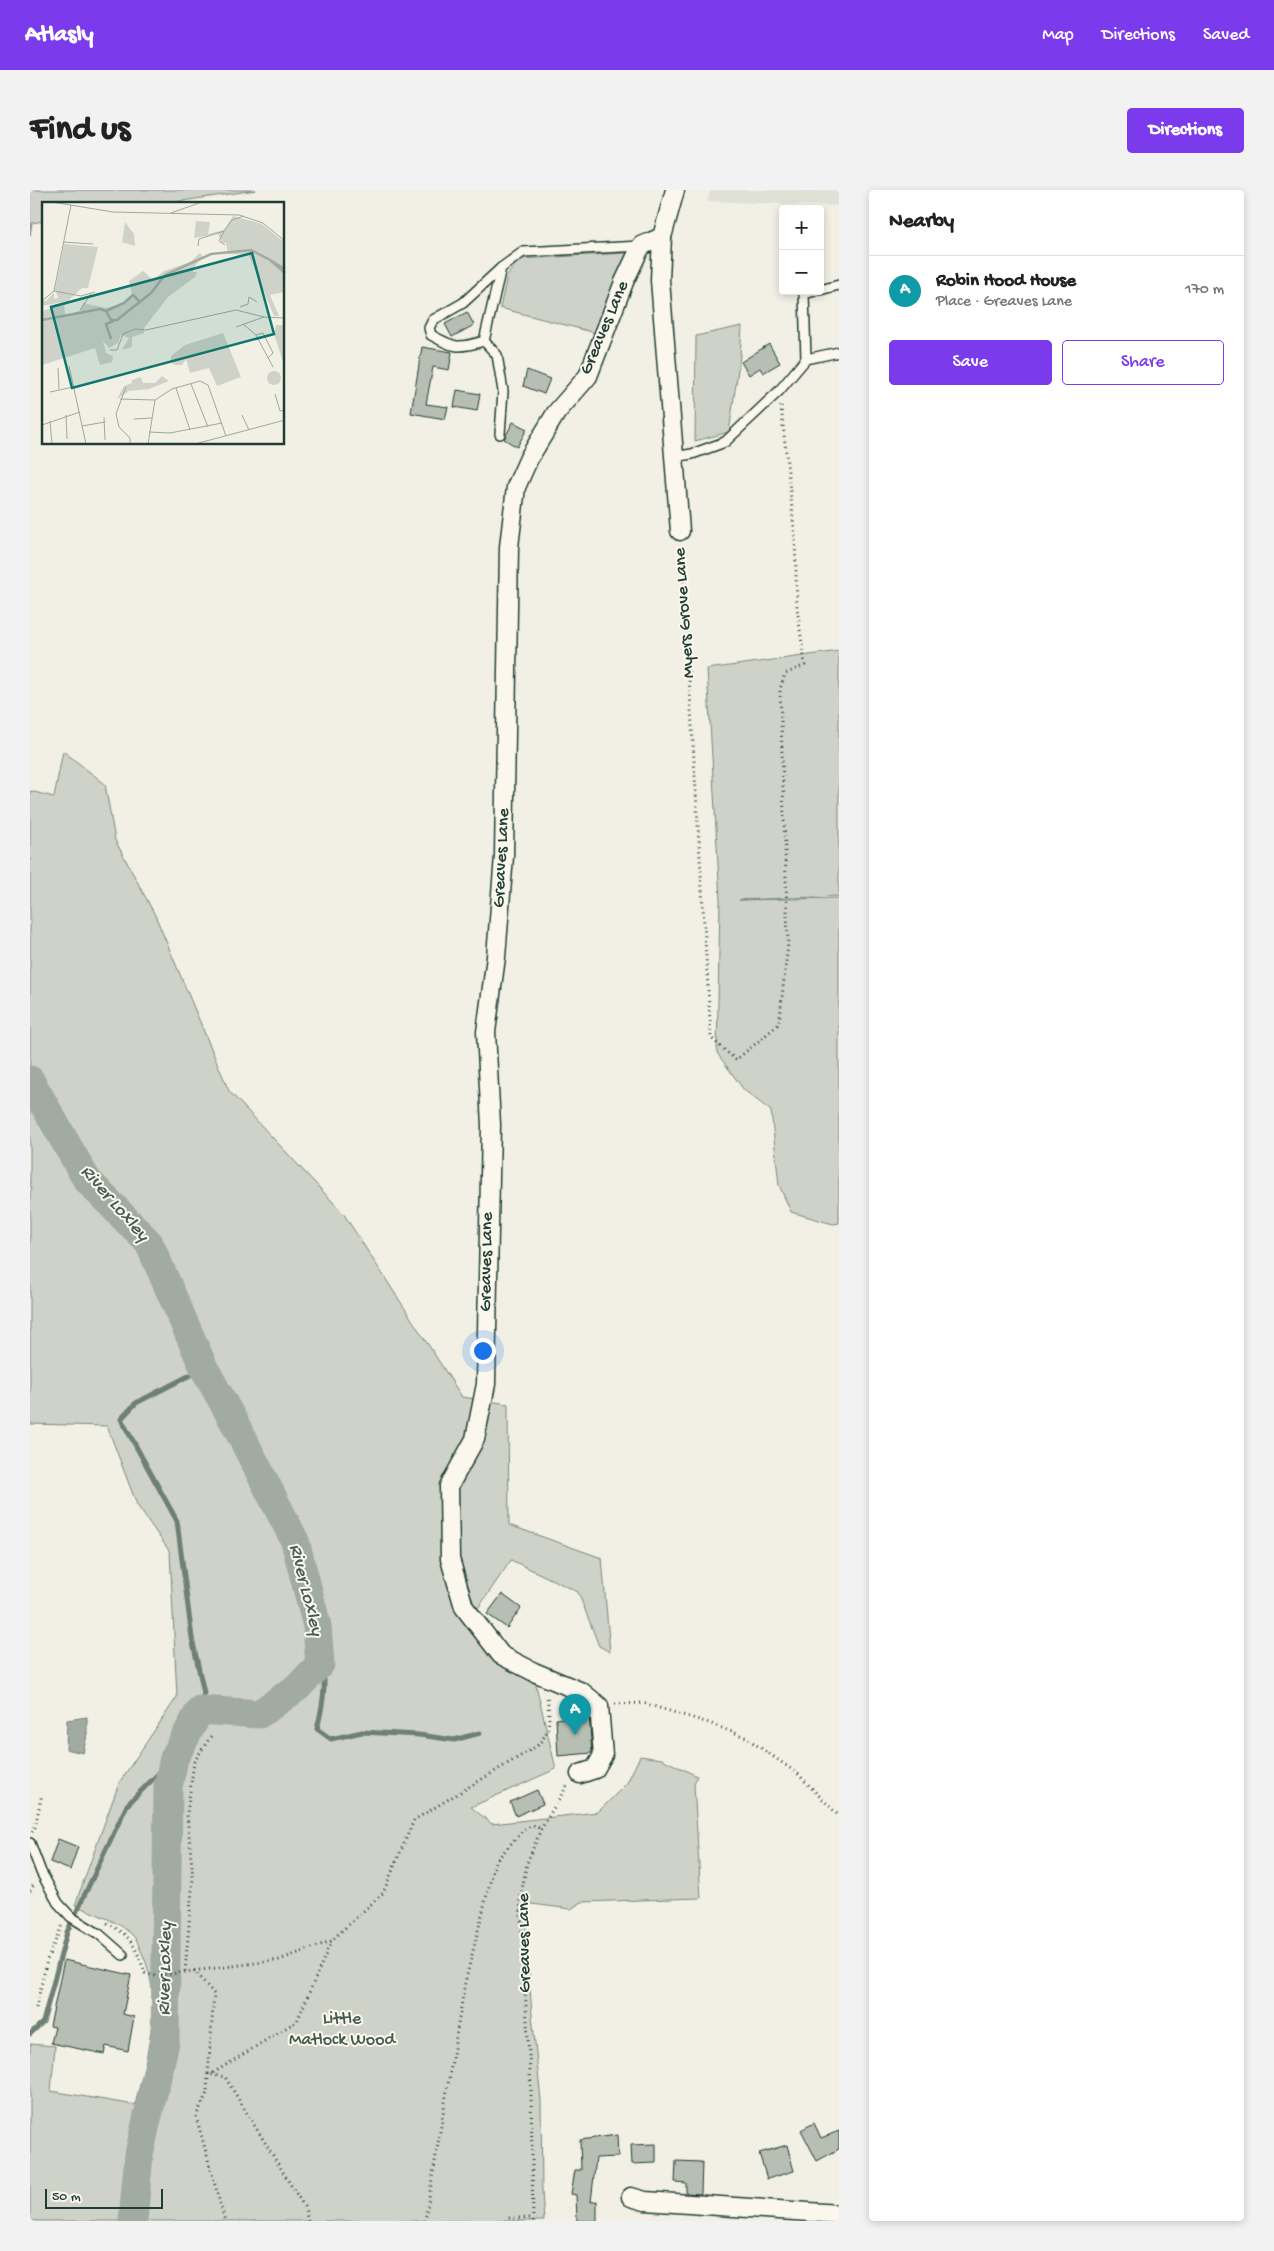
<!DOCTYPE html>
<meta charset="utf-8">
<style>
:root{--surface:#fff;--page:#f2f2f2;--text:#222;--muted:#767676;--line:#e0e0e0;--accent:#7c3aed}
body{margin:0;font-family:"Gochi Hand",sans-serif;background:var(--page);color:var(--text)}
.controls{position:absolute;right:15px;top:15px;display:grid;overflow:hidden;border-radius:5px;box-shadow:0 2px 8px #0003}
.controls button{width:45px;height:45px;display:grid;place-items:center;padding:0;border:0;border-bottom:1px solid var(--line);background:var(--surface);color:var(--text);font:25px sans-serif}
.scale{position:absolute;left:15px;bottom:12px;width:118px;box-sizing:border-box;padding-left:5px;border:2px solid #1f3d34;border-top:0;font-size:14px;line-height:18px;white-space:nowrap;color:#1f3d34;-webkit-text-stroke:4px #fbf7ec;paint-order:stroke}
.you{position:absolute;left:452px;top:1160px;width:18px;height:18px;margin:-12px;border:4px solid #fff;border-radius:50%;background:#1a73e8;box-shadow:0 0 0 8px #1a73e833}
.badge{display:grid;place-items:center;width:32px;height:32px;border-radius:50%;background:var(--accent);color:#fff;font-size:16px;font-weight:700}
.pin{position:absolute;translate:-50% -41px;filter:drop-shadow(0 1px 2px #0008)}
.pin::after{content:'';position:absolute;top:26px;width:18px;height:15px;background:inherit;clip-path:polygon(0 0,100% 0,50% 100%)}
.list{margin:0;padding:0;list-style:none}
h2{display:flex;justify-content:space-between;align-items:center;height:65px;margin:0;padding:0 20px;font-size:21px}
h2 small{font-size:16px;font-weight:400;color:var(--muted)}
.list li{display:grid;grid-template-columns:32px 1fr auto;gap:15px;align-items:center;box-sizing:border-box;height:70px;padding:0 20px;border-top:1px solid var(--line)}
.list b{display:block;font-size:19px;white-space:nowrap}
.list p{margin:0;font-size:16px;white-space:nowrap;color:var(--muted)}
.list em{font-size:16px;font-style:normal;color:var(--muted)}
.actions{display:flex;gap:10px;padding:15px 20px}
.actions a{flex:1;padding:11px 0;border:1px solid var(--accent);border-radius:5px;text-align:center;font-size:18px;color:var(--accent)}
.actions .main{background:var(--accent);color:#fff}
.map{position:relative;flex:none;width:809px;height:2031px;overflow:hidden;border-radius:5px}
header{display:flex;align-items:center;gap:30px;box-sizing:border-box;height:70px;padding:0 25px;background:var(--accent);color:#fff}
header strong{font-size:24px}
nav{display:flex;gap:28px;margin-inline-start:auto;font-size:18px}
.intro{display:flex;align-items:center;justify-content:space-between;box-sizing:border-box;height:120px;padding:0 30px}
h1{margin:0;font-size:35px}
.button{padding:12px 22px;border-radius:5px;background:var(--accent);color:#fff;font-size:18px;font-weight:700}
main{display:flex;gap:30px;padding:0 30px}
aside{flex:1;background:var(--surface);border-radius:5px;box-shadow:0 2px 8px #0003}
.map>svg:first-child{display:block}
</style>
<header>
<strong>Atlasly</strong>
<nav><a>Map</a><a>Directions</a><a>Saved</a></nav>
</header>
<div class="intro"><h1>Find us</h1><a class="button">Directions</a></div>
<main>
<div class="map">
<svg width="809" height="2031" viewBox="0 0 809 2031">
<rect width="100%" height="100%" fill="#f2f0e5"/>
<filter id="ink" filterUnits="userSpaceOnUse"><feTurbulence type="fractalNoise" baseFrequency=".02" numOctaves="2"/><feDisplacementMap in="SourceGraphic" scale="10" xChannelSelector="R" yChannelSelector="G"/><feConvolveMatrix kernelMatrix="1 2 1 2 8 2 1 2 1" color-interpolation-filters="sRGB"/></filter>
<g filter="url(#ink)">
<!-- built -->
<path fill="#e0e1d6" d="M681 0H809V16L677 11Z"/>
<!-- green -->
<g fill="#cfd2c8" stroke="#77887e">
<path d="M0 0H226L132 14H14V31L2 33 0 46Z"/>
<path d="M597 63 566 143 470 118 477 86 489 69Z"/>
<path d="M712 136 710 166 699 242 665 251 666 146Z"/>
<path d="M809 461V706L709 710 809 708V1033L803 1034 761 1022 749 995 741 921 714 900 687 863 690 710 677 479Z"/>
<path d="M33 561 75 594 85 650 125 725 199 901 313 1023 432 1207 478 1214 479 1335 572 1368 580 1462 569 1456 548 1402 481 1370 436 1436 465 1473 504 1487 526 1579 441 1617 462 1634 568 1622 597 1593 610 1566 632 1569 667 1586 664 1594 671 1708 552 1712 541 1719 494 1713 502 1825 511 1910 512 2001 514 2031H0V1854L25 1856 21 1901 105 1915C116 1867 134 1813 113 1765 110 1760 108 1752 105 1748 91 1731 64 1724 45 1715L89 1593 147 1507 140 1362 107 1315 77 1236 0 1234V1002L2 1000 0 994V601L24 607Z"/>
</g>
<!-- water -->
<path fill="#a2aba1" stroke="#6e7f75" d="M57 1527V1545L53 1563 36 1559 37 1530Z"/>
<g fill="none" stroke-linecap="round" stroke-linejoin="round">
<!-- stream -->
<g stroke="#6e7f75" stroke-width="5">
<path d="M290 1474C299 1488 291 1523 287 1539L301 1549 332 1542 389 1545 424 1550 450 1543"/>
<path d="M170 1520 174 1503 162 1448 147 1331 91 1229 106 1213 174 1178"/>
<path d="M0 1844 13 1832 37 1742 97 1615 144 1568"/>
</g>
<!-- river -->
<path stroke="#a2aba1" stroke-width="29" d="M0 890 57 990 119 1053 174 1178 204 1232 265 1351 287 1436 290 1474 268 1497 229 1524 170 1520 144 1568 138 1597 135 1852 109 1964 103 2031"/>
</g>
<!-- building -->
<g fill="#b7beb3" stroke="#1f3d34">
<path d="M437 122 444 135 422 147 415 134Z"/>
<path d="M739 154 750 173 733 183 730 178 719 185 711 172Z"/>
<path d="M392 157 422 162 419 180 403 177 396 214 418 217 415 229 381 223Z"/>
<path d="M497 180 520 189 514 204 493 196Z"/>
<path d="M427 200 450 204 447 221 424 217Z"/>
<path d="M483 232 497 239 487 257 474 249Z"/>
<path d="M472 1404 491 1418 477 1438 457 1424Z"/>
<path d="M559 1524 562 1563 528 1566 526 1529Z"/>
<path d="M507 1600 513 1614 486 1626 480 1612Z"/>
<path d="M28 1649 48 1657 40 1680 20 1672Z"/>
<path d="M34 1770 101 1785 93 1824 104 1827 98 1861 76 1856 74 1864 21 1853 25 1837 20 1836Z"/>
<path d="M784 1933 791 1948 809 1941V1959L787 1971 771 1940Z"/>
<path d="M587 1945 588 1967 566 1968 561 2012 567 2011V2031H547L546 2005 541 2004 545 1980H551L550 1950Z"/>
<path d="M626 1954V1973L602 1974 601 1955Z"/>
<path d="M757 1955 764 1981 737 1989 729 1963Z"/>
<path d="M646 1971 672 1972 671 2004 656 2003V1993L645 1992Z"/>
</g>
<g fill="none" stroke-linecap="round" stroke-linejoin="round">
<defs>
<g id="lane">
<path d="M790 100 809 95"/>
<path d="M454 151 471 78 493 62 611 56"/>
<path d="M776 169 774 104 785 101"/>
<path d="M470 244 473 201 467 165 454 151C427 159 425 158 401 145L399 138 403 130 433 113 471 78"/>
<path d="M643 267 662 264 695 252 749 201 776 169 809 162"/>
<path d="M0 1653 11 1682 28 1713 41 1727 69 1744 93 1765"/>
</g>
<g id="street">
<path d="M645 0 632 47 630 90 650 341"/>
<path d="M550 1584 565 1579 573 1565 569 1516 552 1502 504 1482 471 1465 434 1417 420 1369 419 1296 445 1249 456 1194 461 935 456 842 466 767 474 666 479 357 486 297 499 268 526 223 558 186 594 92 611 56 632 47"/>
<path d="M601 2007 615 2011 809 2024"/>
</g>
</defs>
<!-- lane casing -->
<use href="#lane" stroke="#1f3d34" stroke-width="12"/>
<!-- street casing -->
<use href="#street" stroke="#1f3d34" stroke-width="21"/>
<!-- path -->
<g stroke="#1f3d34" stroke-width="3" stroke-dasharray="1 4" stroke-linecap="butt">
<path d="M651 356 681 848 706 870 749 834 758 754 750 499 755 484 775 475 767 418 765 347 751 216"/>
<path d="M585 1514 613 1513 679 1533 715 1547 767 1583 809 1626"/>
<path d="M2 1642 5 1637 12 1604"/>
<path d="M0 1701 5 1693"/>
<path d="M77 1733C102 1746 106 1757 115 1783L124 1786 249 1770 301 1751 353 1703 384 1630 507 1556C523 1539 519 1527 517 1505"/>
<path d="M164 1780 184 1804 178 1884 195 1887 275 2018 278 2031"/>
<path d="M155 1781 163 1688 157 1624 164 1572 183 1543"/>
<path d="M6 1818 17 1770 32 1735"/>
<path d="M183 1883 267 1831 301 1752"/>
<path d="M178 1884 177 1903 166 1926 195 2031"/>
<path d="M395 2031 435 1793 465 1672 493 1640 503 1635 511 1639"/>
<path d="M476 2031 477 2028H503"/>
<path d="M503 2031 501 1900 490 1710 497 1673 511 1639 538 1594"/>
</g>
<!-- lane -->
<use href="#lane" stroke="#fbf7ec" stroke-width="9"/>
<!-- street -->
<use href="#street" stroke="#fbf7ec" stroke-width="18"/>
</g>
</g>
<g text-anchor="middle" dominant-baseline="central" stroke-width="4" stroke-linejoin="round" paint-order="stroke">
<!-- street labels -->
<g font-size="18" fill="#1f3d34" stroke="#fbf7ec">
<text transform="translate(575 138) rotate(-67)">Greaves Lane</text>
<text transform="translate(655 423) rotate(-94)">Myers Grove Lane</text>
<text transform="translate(472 668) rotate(-87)">Greaves Lane</text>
<text transform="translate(457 1072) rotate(-89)">Greaves Lane</text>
<text transform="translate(495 1753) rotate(-91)">Greaves Lane</text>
</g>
<!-- park labels -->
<g font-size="18" fill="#425b52" stroke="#fbf7ec">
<text x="312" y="1829">Little<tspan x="312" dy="21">Matlock Wood</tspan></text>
</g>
<!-- water labels -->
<g font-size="19" font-style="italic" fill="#465e55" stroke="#fbf7ec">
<text transform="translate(84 1014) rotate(49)">River Loxley</text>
<text transform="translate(275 1400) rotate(76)">River Loxley</text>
<text transform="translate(136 1779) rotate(-89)">River Loxley</text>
</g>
</g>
<!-- overview -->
<g transform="translate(12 12)">
<rect width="242" height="242" fill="#f2f0e5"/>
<path d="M191 14 220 22 242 40V90L228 93 237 114H232L207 53 186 52 184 41H180L176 32 152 36 154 19 168 20 166 32 182 28ZM83 20 92 32 93 44 80 40ZM22 42 56 45 46 86H40L26 99 0 104V99H4L12 91V97L16 96 13 87ZM158 51 161 55 151 66V70H155L153 75 126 95 102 126V131L90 135V145L80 148 87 136 79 133 76 141 67 146 61 139 64 151 71 154 70 160 58 163 53 146 0 163V109L26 101 22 104 23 112H30L39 108 41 101 64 106 79 102 90 92 87 79 101 69 111 78 122 69 148 60ZM234 123H242V163L232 132ZM181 131 199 175 175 184 167 166 148 171 144 157 140 163H132L129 159V154L143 143ZM225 176a7 7 0 1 1 14 0a7 7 0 1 1-14 0ZM120 174 127 179 107 187 87 189 75 197 82 184 90 181V178L99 175 101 181H113Z" fill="#cfd2c8"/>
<path fill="none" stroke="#a2aba1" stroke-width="2.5" d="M228 58 243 67M64 109 82 101 91 93 98 100M0 118 58 107 64 109 69 118H75L109 91 123 73 169 52 209 48 228 58 243 71M69 137 64 122 72 119"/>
<path fill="none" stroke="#9ea89e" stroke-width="1" d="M10 0 71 10 197 13 221 21 243 39M129 11 160 0M182 29 177 39 183 43M21 40 51 42M156 44 157 37 182 29 190 18 202 14M12 89 39 94 53 90M0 99 12 89 29 3M198 105 206 102 207 95 215 100M38 108 49 92M201 122 214 133 231 165M194 125 222 115 243 116M214 133 221 131 231 151 226 156M68 148H75L81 132 93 127 104 128 194 108 222 115M27 164 44 242M16 166 17 187M149 182 166 225M84 185 74 212 77 225 88 236V242M134 186 148 228M8 190 31 185M233 192 238 209 243 208M78 197 113 198M24 213 25 237M200 213 207 228M62 215 63 238M92 217 110 216M8 219 10 242M0 223 38 210M40 224 63 220M107 230 128 231 180 221M106 242 113 198 130 187 158 179 166 183 184 234M153 242 243 218"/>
<path fill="#0f766e" fill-opacity="0.15" stroke="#0f766e" stroke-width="2.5" d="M210 51 232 132 30 186 9 105Z"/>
<rect width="242" height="242" fill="none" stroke="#1f3d34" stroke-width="2.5"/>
</g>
</svg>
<div class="controls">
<button>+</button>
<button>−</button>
</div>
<div class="scale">50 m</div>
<div class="you"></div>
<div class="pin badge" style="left:545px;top:1545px;background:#0f9aa8">A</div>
</div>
<aside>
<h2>Nearby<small></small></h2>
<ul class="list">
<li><span class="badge" style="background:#0f9aa8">A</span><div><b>Robin Hood House</b><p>Place · Greaves Lane</p></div><em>170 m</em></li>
</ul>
<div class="actions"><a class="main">Save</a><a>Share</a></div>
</aside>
</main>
